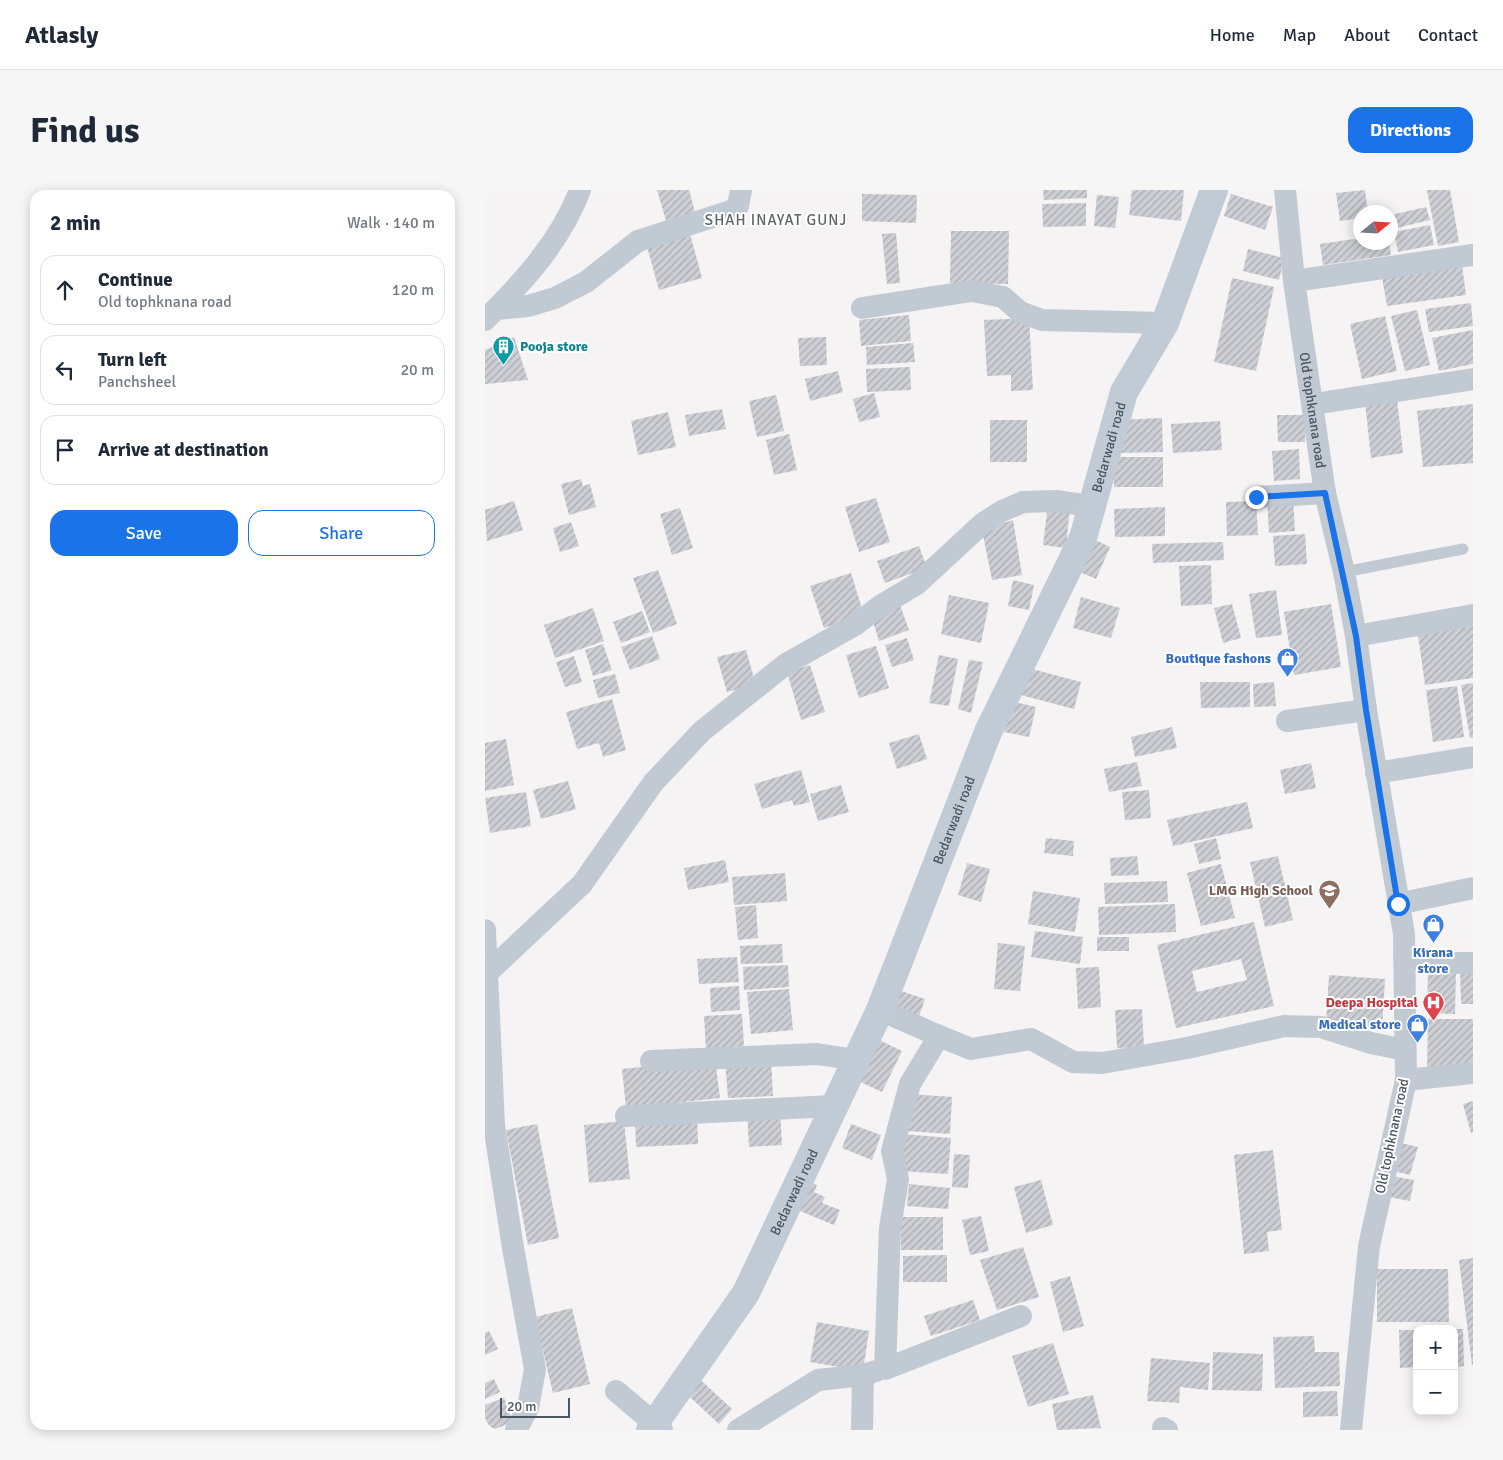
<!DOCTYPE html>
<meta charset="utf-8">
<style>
:root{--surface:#fff;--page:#f6f6f7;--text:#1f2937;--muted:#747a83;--line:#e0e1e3;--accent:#1a73e8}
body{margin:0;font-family:Signika,sans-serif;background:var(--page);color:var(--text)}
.controls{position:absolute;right:15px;bottom:15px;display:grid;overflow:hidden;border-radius:10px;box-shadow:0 2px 12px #0003}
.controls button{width:45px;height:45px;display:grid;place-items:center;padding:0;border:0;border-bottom:1px solid var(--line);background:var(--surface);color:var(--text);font:25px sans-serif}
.compass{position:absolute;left:868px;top:15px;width:45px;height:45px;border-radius:50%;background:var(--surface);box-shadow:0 2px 12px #0003;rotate:72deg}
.scale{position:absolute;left:15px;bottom:12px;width:70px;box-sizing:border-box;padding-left:5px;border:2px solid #4a5661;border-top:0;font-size:14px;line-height:18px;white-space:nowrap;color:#4a5661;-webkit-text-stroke:4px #fff;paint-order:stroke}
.stop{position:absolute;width:15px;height:15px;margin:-11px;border:4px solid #1a73e8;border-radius:50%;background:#fff}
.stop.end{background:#1a73e8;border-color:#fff;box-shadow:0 1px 5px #0008}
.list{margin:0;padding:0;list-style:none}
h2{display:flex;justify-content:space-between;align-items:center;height:65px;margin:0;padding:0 20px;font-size:21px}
h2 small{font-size:16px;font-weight:400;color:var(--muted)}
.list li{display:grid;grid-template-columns:32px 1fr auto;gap:15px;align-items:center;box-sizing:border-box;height:70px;margin:0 10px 10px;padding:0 10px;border:1px solid var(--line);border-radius:15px}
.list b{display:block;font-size:19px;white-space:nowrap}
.list p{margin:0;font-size:16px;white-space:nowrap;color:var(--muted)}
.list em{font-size:16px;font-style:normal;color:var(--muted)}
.actions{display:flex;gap:10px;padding:15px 20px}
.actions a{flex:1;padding:11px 0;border:1px solid var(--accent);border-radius:15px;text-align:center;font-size:18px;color:var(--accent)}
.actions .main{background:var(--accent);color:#fff}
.icon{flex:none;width:28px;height:28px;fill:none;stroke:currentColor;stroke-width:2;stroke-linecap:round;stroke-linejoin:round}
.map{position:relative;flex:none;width:988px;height:1240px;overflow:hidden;border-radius:15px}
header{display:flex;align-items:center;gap:30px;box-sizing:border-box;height:70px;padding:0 25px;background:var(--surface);border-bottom:1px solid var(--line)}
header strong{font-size:24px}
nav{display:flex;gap:28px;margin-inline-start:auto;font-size:18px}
.intro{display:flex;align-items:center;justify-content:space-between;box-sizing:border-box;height:120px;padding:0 30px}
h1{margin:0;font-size:35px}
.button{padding:12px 22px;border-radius:15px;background:var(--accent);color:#fff;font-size:18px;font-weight:700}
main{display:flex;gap:30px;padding:0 30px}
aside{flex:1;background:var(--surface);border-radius:15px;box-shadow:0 2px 12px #0003}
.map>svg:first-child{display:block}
</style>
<header>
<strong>Atlasly</strong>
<nav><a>Home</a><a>Map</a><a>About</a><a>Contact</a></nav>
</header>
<div class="intro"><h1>Find us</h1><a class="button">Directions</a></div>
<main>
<aside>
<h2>2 min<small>Walk · 140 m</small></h2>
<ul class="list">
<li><svg class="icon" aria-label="ahead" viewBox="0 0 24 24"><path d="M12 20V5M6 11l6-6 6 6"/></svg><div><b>Continue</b><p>Old tophknana road</p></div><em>120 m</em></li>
<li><svg class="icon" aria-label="left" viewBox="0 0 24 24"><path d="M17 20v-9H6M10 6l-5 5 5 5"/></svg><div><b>Turn left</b><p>Panchsheel</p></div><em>20 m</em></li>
<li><svg class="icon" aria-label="arrive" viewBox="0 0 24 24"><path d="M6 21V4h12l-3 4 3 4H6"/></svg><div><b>Arrive at destination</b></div></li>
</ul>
<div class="actions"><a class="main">Save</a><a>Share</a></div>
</aside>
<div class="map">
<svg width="988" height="1240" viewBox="0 0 988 1240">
<defs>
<pattern id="building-hatch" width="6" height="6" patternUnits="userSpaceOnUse" patternTransform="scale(1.25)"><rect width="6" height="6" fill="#cdcfd5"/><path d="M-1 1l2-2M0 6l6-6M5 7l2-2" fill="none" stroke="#a8abb0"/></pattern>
</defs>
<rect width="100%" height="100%" fill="#f5f3f3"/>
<!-- building -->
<g fill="url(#building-hatch)" fill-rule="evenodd">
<path d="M172 0H204L211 26 182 34Z"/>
<path d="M558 0H602V8L559 10Z"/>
<path d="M647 0H699L696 31 644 25Z"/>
<path d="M880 0 883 22H876V28L855 31 851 3Z"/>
<path d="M942 0H965L974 52 953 56Z"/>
<path d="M377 4 432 5 431 33 377 31Z"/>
<path d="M746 4 788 17 780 40 739 26Z"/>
<path d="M612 5 634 7 630 38 609 36Z"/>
<path d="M601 13V36L558 37 557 14Z"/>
<path d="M941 17 945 30 907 39 906 25Z"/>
<path d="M945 35 949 55 913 62 909 42Z"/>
<path d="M204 40 217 88 174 100 161 53Z"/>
<path d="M466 41H524L523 94 465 93Z"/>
<path d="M411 43 415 93 402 94 397 44Z"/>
<path d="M876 48V52H904L906 65 838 75 835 54Z"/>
<path d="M763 59 799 68 794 90 758 81Z"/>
<path d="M977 75 981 105 902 116 897 87Z"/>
<path d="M747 88 789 97 771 181 729 172Z"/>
<path d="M986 113 988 136 944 142 940 119Z"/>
<path d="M932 120 945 175 920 181 906 126Z"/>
<path d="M424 125 426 151 376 156 374 130Z"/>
<path d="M900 126 912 181 877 189 865 134Z"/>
<path d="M544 128 548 200 526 201V185L502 186 499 130Z"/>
<path d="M988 140V174L954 181 947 148Z"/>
<path d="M29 147 43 190 0 194V160Z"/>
<path d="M341 147 342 175 315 176 313 148Z"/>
<path d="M428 153 430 172 382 175 381 157Z"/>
<path d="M425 177 426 200 382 202 381 179Z"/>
<path d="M353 181 358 202 325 211 320 189Z"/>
<path d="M389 203 395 227 374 232 368 209Z"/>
<path d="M291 205 299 241 272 247 264 211Z"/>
<path d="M912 209 918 263 886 268 880 212Z"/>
<path d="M988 214V273L938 277 932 221Z"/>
<path d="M237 219 241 239 204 246 200 225Z"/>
<path d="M183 222 191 257 153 265 146 231Z"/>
<path d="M792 225H820V252H793Z"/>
<path d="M677 228 678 262 634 263 633 230Z"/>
<rect x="505" y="230" width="37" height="42"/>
<path d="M735 231 737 260 688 263 686 234Z"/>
<path d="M304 244 312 280 289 285 281 250Z"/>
<path d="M814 259 815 289 789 291 787 261Z"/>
<rect x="629" y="267" width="49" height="30"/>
<path d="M96 289 98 296 105 294 111 317 84 325 76 294Z"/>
<path d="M808 307 810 341 784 343 782 309Z"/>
<path d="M391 308 405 352 374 362 360 317Z"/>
<path d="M29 311 38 340 2 351 0 320Z"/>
<path d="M771 311 773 345 742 346 741 312Z"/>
<path d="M563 314 585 316 581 358 558 355Z"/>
<path d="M680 317V346L630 347 629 319Z"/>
<path d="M195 318 208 358 187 365 175 324Z"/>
<path d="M528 330 537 385 507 390 497 340Z"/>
<path d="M86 332 94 356 75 362 68 338Z"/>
<path d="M820 344 822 374 790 376 788 346Z"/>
<path d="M604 347 625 357 611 389 590 380Z"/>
<path d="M738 352 739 370 668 373 667 354Z"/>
<path d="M434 356 442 378 400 393 392 371Z"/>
<path d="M726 375 727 414 696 416 694 376Z"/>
<path d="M173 380 192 434 168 443 148 388Z"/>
<path d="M366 383 379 425 339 438 325 396Z"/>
<path d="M528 390 549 395 544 420 523 416Z"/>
<path d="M791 400 797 445 771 448 764 404Z"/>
<path d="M464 405 504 413 496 453 456 444Z"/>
<path d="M596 407 635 418 626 448 588 438Z"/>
<path d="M747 414 756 448 738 453 729 418Z"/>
<path d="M846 414 856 477 809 485 799 422Z"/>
<path d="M415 415 424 440 394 451 386 425Z"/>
<path d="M108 418 119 451 70 468 59 435Z"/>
<path d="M157 421 165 442 136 453 128 432Z"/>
<path d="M988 436V488L940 495 933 445Z"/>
<path d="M167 446 175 469 145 480 136 457Z"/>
<path d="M422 448 429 470 407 477 400 455Z"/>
<path d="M118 454 127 480 108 486 100 460Z"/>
<path d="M391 456 404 498 374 508 361 465Z"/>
<path d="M261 460 271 495 242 502 232 467Z"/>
<path d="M454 465 473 469 464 516 444 513Z"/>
<path d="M89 466 97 492 80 497 71 472Z"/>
<path d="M484 470 498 472 486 523 473 519Z"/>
<path d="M325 475 340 522 316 530 302 482Z"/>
<path d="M543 478 596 492 589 519 536 505Z"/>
<path d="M130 484 135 503 113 508 108 490Z"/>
<path d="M715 492H765V517L716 518Z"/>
<path d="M789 492 791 516 769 517 768 494Z"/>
<path d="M988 493V548H985L976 495Z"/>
<path d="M972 496 979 547 948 552 941 500Z"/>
<path d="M127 509 141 560 118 567 114 553 92 559 81 522Z"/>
<path d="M526 511 551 517 544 547 519 542Z"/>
<path d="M687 537 692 558 650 567 646 547Z"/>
<path d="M434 544 442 569 412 579 404 553Z"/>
<path d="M21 549 29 595 0 601V553Z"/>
<path d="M652 572 657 596 624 602 619 579Z"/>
<path d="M826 573 831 598 800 604 795 580Z"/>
<path d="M316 580 325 612 309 616 307 610 277 619 269 594Z"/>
<path d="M83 591 91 619 56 629 48 600Z"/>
<path d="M356 595 364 622 333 631 325 604Z"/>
<path d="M664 600 666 628 640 630 637 602Z"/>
<path d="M41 602 46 636 5 643 0 608Z"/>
<path d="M762 612 768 638 688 656 682 630Z"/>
<path d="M561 648 589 651 588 666 559 663Z"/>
<path d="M731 648 736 669 714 674 709 654Z"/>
<path d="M652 666 654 685 626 686 625 668Z"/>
<path d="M793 666 808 730 780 737 765 672Z"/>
<path d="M240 670 244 692 203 700 199 678Z"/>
<path d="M482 673 505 679 496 712 473 705Z"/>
<path d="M736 674 750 728 716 736 702 683Z"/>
<path d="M300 683 302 711 249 715 247 687Z"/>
<path d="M682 691 683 712 620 714 619 693Z"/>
<path d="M548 701 595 708 590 742 543 734Z"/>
<path d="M690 714 691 742 614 745 613 717Z"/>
<path d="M271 715 273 748 253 750 250 717Z"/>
<path d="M769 732 789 816 691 838 672 755ZM756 769 762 790 712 802 707 781Z"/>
<path d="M550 741 598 747 595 774 546 767Z"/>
<rect x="612" y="747" width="32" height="14"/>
<path d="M513 753 540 756 535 801 509 799Z"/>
<path d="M297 754 298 773 256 774 255 756Z"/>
<path d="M252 767 254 792 214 794 212 769Z"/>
<path d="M303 775 304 797 259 800 258 777Z"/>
<path d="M614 777 616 817 593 819 591 778Z"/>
<path d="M988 778V814H976L975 779Z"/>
<path d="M943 779 971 780 970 824 942 823Z"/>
<path d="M844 785 900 789 897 839 841 835Z"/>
<path d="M254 796 255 820 226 822 225 798Z"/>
<path d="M407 798 440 809 433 829 400 818Z"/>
<path d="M304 799 308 840 266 844 262 802Z"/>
<path d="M657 819 659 857 632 858 630 820Z"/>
<path d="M257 824 259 856 221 859 219 826Z"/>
<path d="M943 829H988V879H942Z"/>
<path d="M388 847 417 861 397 902 369 889Z"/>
<path d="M286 868 288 906 243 908 240 870Z"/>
<path d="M230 869 235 908 141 918 137 879Z"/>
<path d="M424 904 467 907 465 944 422 941Z"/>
<path d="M988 911V942L986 943 978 914Z"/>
<path d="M295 919 297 955 264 957 262 921Z"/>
<path d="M212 925 213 954 151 957 150 928Z"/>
<path d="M139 931 145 989 104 993 99 935Z"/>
<path d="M52 934 74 1048 43 1055 21 940Z"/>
<path d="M366 934 396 945 387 970 357 958Z"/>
<path d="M417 944 466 948 463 984 415 981Z"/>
<path d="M912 952 933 957 925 985 905 980Z"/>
<path d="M788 960 797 1040 782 1042 784 1061 759 1064 749 965Z"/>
<path d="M469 964 485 965 483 998 467 997Z"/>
<path d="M907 986 929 990 925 1011 904 1007Z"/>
<path d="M317 988 332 995 329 1002 340 1007 337 1013 355 1020 349 1035 305 1017Z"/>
<path d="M556 990 568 1035 541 1043 529 997Z"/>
<path d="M424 994 465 998 463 1019 422 1016Z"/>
<path d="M496 1026 504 1061 485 1065 477 1030Z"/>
<rect x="416" y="1027" width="42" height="33"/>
<path d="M538 1057 554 1107 512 1120 495 1070Z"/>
<path d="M462 1065V1092H418V1066Z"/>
<path d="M988 1068V1175H987L974 1070Z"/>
<path d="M892 1079H963L964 1132H892Z"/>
<path d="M585 1086 599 1136 578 1142 565 1092Z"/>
<path d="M488 1110 495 1130 446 1146 439 1126Z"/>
<path d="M87 1118 105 1194 68 1203 50 1127Z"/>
<path d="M332 1132 384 1141 378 1181 325 1172Z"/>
<path d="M969 1139H978L979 1176 969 1177Z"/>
<path d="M914 1140H932V1177L915 1178Z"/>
<path d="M4 1141 13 1159 0 1165V1143Z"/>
<path d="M829 1146 830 1162H854L855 1196 790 1198 788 1147Z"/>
<path d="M568 1153 584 1204 543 1217 527 1166Z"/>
<path d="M728 1162 778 1164 777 1201 727 1200Z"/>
<path d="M666 1168 725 1173 723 1200 695 1197 694 1213 662 1211Z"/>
<path d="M208 1183 247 1219 234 1234 194 1197Z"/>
<path d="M9 1189 15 1202 0 1209V1193Z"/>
<path d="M852 1201 853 1226 818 1227V1202Z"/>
<path d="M608 1205 616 1238 572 1240 567 1214Z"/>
<path d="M19 1208 28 1232 7 1240H0V1215Z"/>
</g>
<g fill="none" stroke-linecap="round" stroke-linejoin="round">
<!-- lane -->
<path stroke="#c1cad2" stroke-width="11" d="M859 382 978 359"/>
<!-- street -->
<g stroke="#c1cad2" stroke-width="22">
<path id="s1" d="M800 0 809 91 840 303 859 382 871 446 881 520 919 744 921 890 884 1056 866 1240"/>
<path d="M809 91 988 65"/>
<path d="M377 118 487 101 518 107 535 122 557 130 680 133"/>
<path d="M12 119 43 116 70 108 101 92 153 51 246 21 253 16 256 0"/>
<path d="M0 130C38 92 76 51 95 0"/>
<path d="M829 214 988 189"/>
<path d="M771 307 840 303"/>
<path d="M871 446 988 425"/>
<path d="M802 531 881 520"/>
<path d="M891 583 988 567"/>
<path d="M913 714 988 698"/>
<path d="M0 740 9 935 28 1058 50 1179 43 1218 31 1240"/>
<path d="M919 767 961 773H988"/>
<path d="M0 785 97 694 168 593 217 541 301 474 370 435 395 416 432 394 497 334 517 321 538 312 571 311 606 316"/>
<path d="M395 820 454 846"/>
<path d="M166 871 332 864 371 870"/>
<path d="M921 890 988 883"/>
<path d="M141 926 349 916"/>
<path d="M536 1126 400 1179 405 1038 413 989 407 961 425 894 454 846 486 859 546 849 588 872 617 873 702 858 799 836 836 837 886 853 920 860"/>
<path d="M131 1201 177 1240"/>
<path d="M678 1238 682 1240"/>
<path d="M253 1240 333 1190 378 1185"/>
<path d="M377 1240 378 1185 391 1181"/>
</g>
<!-- secondary -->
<path stroke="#c1cbd6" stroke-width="28" id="s2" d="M165 1240 261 1103 395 820 503 542 598 348 639 202 680 133 729 0"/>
</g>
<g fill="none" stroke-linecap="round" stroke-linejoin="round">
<!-- route -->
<path stroke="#1a73e8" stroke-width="6" d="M771 307 840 303 871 446 881 520 913 714"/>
</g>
<!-- icons -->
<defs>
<symbol id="building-pin" viewBox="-11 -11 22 30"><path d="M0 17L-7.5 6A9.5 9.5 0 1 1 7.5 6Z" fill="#0f9aa8" stroke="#fff"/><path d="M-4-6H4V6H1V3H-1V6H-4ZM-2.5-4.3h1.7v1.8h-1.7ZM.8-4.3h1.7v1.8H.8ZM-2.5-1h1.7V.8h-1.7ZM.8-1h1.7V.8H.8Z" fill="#fff"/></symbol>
<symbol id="shop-pin" viewBox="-11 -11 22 30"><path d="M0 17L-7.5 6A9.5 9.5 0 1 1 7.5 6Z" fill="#3f7fe0" stroke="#fff"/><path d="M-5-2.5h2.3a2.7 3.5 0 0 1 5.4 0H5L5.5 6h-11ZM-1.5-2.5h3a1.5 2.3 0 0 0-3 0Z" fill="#fff"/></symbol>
<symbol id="university-pin" viewBox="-11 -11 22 30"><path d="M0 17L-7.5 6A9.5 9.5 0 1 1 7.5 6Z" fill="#8d6e63" stroke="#fff"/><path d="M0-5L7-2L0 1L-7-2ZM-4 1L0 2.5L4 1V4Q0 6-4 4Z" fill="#fff"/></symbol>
<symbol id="hospital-pin" viewBox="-11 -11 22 30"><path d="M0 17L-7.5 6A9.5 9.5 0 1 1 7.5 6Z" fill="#e0444e" stroke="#fff"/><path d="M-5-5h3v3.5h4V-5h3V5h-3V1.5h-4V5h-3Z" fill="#fff"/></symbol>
</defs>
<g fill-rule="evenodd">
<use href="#building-pin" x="6" y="144" width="25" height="34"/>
<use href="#shop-pin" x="790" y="456" width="25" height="34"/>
<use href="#university-pin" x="832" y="688" width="25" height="34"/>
<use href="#shop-pin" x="936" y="722" width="25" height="34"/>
<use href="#hospital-pin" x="936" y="800" width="25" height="34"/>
<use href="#shop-pin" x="920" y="822" width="25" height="34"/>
</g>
<g text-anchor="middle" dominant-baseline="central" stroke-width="4" stroke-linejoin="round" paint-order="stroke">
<!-- culture labels -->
<g font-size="14" font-weight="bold" fill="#0d838f" stroke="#fff" text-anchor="start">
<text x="35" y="156">Pooja store</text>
</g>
<!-- street labels -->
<g font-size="14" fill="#4a5661" stroke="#fff">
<text stroke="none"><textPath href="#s1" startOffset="222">Old tophknana road</textPath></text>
<text stroke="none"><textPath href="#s2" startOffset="1089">Bedarwadi road</textPath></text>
<text stroke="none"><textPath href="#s2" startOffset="684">Bedarwadi road</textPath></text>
<text transform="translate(907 946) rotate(-78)">Old tophknana road</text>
<text stroke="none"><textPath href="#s2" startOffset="279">Bedarwadi road</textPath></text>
</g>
<!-- shop labels -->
<g font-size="14" font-weight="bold" fill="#366cbe" stroke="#fff" text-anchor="end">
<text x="786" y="468">Boutique fashons</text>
<text x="948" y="762" text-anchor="middle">Kirana<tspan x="948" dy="16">store</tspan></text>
<text x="916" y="834">Medical store</text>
</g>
<!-- education labels -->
<g font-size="14" font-weight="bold" fill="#785e54" stroke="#fff" text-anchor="end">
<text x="828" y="700">LMG High School</text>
</g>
<!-- health labels -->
<g font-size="14" font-weight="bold" fill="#be3a42" stroke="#fff" text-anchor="end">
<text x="933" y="812">Deepa Hospital</text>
</g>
<!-- neighbourhood labels -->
<g font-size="15" letter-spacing="1" fill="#5f6368" stroke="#fff">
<text x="291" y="30">SHAH INAYAT GUNJ</text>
</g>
</g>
</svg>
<div class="controls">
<button>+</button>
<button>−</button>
</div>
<svg class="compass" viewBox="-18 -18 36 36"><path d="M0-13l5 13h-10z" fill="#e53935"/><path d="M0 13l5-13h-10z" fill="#747a83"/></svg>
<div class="scale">20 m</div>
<div class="stop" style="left:913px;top:714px"></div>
<div class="stop end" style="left:771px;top:307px"></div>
</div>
</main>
